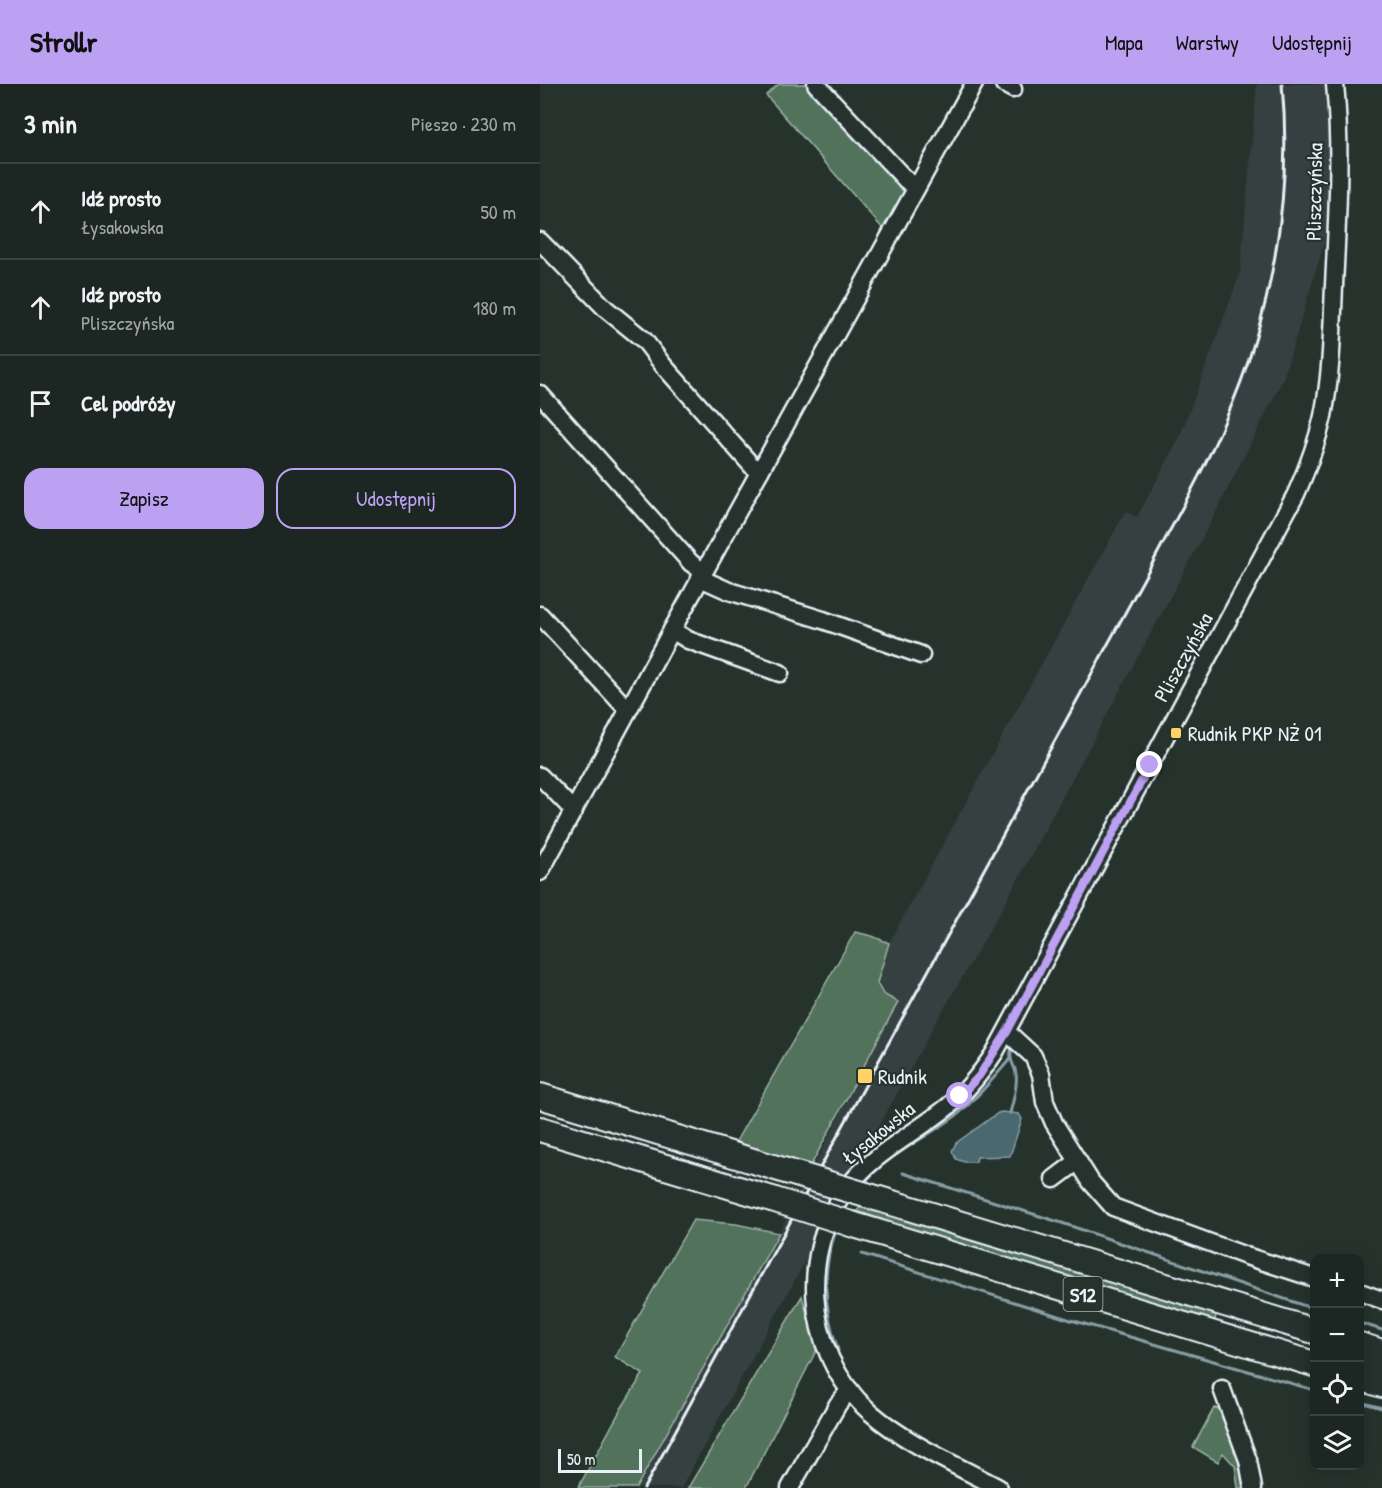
<!DOCTYPE html>
<html lang="pl">
<meta charset="utf-8">
<style>
:root{--surface:#1c2622;--page:#252e2a;--text:#f1f3f6;--muted:#a0a5a5;--line:#3a4340;--accent:#bca0f2}
body{margin:0;font-family:"Patrick Hand",sans-serif;background:var(--page);color:var(--text)}
.controls{position:absolute;right:18px;bottom:18px;display:grid;overflow:hidden;border-radius:12px;box-shadow:0 3px 15px #0003}
.controls button{width:54px;height:54px;display:grid;place-items:center;padding:0;border:0;border-bottom:2px solid var(--line);background:var(--surface);color:var(--text);font:30px sans-serif}
.scale{position:absolute;left:18px;bottom:15px;width:84px;box-sizing:border-box;padding-left:6px;border:3px solid #e8f1f8;border-top:0;font-size:16px;line-height:21px;white-space:nowrap;color:#e8f1f8;-webkit-text-stroke:4px #26332d;paint-order:stroke}
.stop{position:absolute;width:18px;height:18px;margin:-14px;border:4px solid #bca0f2;border-radius:50%;background:#fff}
.stop.end{background:#bca0f2;border-color:#fff;box-shadow:0 2px 6px #0008}
.list{margin:0;padding:0;list-style:none}
h2{display:flex;justify-content:space-between;align-items:center;height:78px;margin:0;padding:0 24px;font-size:26px}
h2 small{font-size:20px;font-weight:400;color:var(--muted)}
.list li{display:grid;grid-template-columns:39px 1fr auto;gap:18px;align-items:center;box-sizing:border-box;height:96px;padding:0 24px;border-top:2px solid var(--line)}
.list b{display:block;font-size:22px;white-space:nowrap}
.list p{margin:0;font-size:20px;white-space:nowrap;color:var(--muted)}
.list em{font-size:20px;font-style:normal;color:var(--muted)}
.actions{display:flex;gap:12px;padding:18px 24px}
.actions a{flex:1;padding:14px 0;border:2px solid var(--accent);border-radius:18px;text-align:center;font-size:21px;color:var(--accent)}
.actions .main{background:var(--accent);color:#111}
.icon{flex:none;width:33px;height:33px;fill:none;stroke:currentColor;stroke-width:2;stroke-linecap:round;stroke-linejoin:round}
.map{position:relative;flex:none;width:842px;height:1404px;overflow:hidden}
header{display:flex;align-items:center;gap:36px;box-sizing:border-box;height:84px;padding:0 30px;background:var(--accent);color:#111}
header strong{font-size:28px}
nav{display:flex;gap:33px;margin-inline-start:auto;font-size:21px}
main{display:flex}
aside{flex:1;background:var(--surface)}
.map>svg:first-child{display:block}
</style>
<header>
<strong>Strollr</strong>
<nav><a>Mapa</a><a>Warstwy</a><a>Udostępnij</a></nav>
</header>
<main>
<aside>
<h2>3 min<small>Pieszo · 230 m</small></h2>
<ul class="list">
<li><svg class="icon" aria-label="ahead" viewBox="0 0 24 24"><path d="M12 20V5M6 11l6-6 6 6"/></svg><div><b>Idź prosto</b><p>Łysakowska</p></div><em>50 m</em></li>
<li><svg class="icon" aria-label="ahead" viewBox="0 0 24 24"><path d="M12 20V5M6 11l6-6 6 6"/></svg><div><b>Idź prosto</b><p>Pliszczyńska</p></div><em>180 m</em></li>
<li><svg class="icon" aria-label="arrive" viewBox="0 0 24 24"><path d="M6 21V4h12l-3 4 3 4H6"/></svg><div><b>Cel podróży</b></div></li>
</ul>
<div class="actions"><a class="main">Zapisz</a><a>Udostępnij</a></div>
</aside>
<div class="map">
<svg width="842" height="1404" viewBox="0 0 842 1404">
<rect width="100%" height="100%" fill="#26332d"/>
<filter id="ink" filterUnits="userSpaceOnUse"><feTurbulence type="fractalNoise" baseFrequency=".0167" numOctaves="2"/><feDisplacementMap in="SourceGraphic" scale="12" xChannelSelector="R" yChannelSelector="G"/><feConvolveMatrix kernelMatrix="1 2 1 2 8 2 1 2 1" color-interpolation-filters="sRGB"/></filter>
<g filter="url(#ink)">
<!-- built -->
<path fill="#354040" d="M717 0H788L792 56 784 160 743 295 675 430 463 823 395 940 141 1404H96L239 1149 358 918 343 910 337 899 349 859 585 428 597 433 639 355 700 190Z"/>
<!-- green -->
<g fill="#52725b" stroke="#9db2aa" stroke-width="1.5">
<path d="M239 0H272L370 103 344 146 226 11Z"/>
<path d="M315 848 332 852 349 859 337 899 343 910 358 918 271 1081 195 1059Z"/>
<path d="M320 1123 344 1129 364 1130 678 1225 673 1242 360 1146 341 1135 317 1127Z"/>
<path d="M153 1136 196 1140 239 1149 96 1404H38L81 1325 103 1290 75 1273Z"/>
<path d="M262 1212 277 1265 206 1404H148Z"/>
<path d="M674 1324 684 1325 709 1404H698L695 1382 683 1369 678 1378 653 1363Z"/>
</g>
<!-- water -->
<path fill="#49676f" stroke="#899ea6" stroke-width="1.5" d="M462 1028 479 1030 482 1035 470 1072 437 1073 436 1078H424L416 1075 412 1067 416 1059 458 1029Z"/>
<g fill="none" stroke-linecap="round" stroke-linejoin="round">
<!-- stream -->
<g stroke="#899ea6" stroke-width="3">
<path d="M470 1029C473 1017 478 1002 476 990 475 980 469 979 471 967"/>
<path d="M363 1089 522 1139 774 1225"/>
<path d="M324 1100C342 1074 391 1051 418 1030 437 1014 454 994 470 975"/>
<path d="M296 1147C281 1186 284 1227 298 1266"/>
<path d="M322 1170 531 1236 774 1306"/>
<path d="M820 1239 842 1246"/>
<path d="M820 1318 842 1324"/>
</g>
<defs>
<g id="minor">
<path d="M276 0 366 96 376 104"/>
<path d="M464 0 473 5"/>
<path d="M0 157 66 225 104 256 123 281 213 383 220 387"/>
<path d="M0 310 151 479 164 488"/>
<path d="M160 494 189 507 283 536 381 571"/>
<path d="M0 531 88 626"/>
<path d="M132 546 148 556 240 589"/>
<path d="M0 692 34 727"/>
<path d="M0 788 132 546 434 0"/>
<path d="M467 948 493 972 501 990 505 1018 514 1039 551 1098 573 1123 706 1172 774 1194"/>
<path d="M514 1095 538 1077"/>
<path d="M820 1208 842 1216"/>
<path d="M820 1276 842 1285"/>
<path d="M682 1305 708 1376 713 1404"/>
<path d="M250 1404 298 1320 310 1306"/>
<path d="M459 1404C416 1381 367 1360 330 1328 262 1268 256 1158 318 1091 342 1066 374 1049 401 1028 423 1012 440 991 455 968L756 410C767 385 777 359 783 332 793 284 792 232 795 182 798 121 801 61 795 0"/>
</g>
<g id="highway">
<path d="M0 1012 246 1087"/>
<path d="M0 1045 232 1115"/>
<path d="M326 1111 774 1247"/>
<path d="M311 1140 774 1280"/>
<path d="M820 1261 842 1268"/>
<path d="M820 1294 842 1301"/>
</g>
</defs>
<!-- minor casing -->
<use href="#minor" stroke="#e8f1f8" stroke-width="21"/>
<!-- highway casing -->
<use href="#highway" stroke="#e8f1f8" stroke-width="28"/>
<!-- minor -->
<use href="#minor" stroke="#26332d" stroke-width="16"/>
<!-- highway -->
<use href="#highway" stroke="#26332d" stroke-width="24"/>
<!-- rail -->
<path stroke="#e8f1f8" stroke-width="3" d="M104 1404 613 478C637 432 664 387 684 339 731 234 753 115 742 0"/>
<defs>
<g id="highway-bridge">
<path d="M246 1087 326 1111"/>
<path d="M232 1115 311 1140"/>
</g>
</defs>
<!-- highway-bridge casing -->
<use href="#highway-bridge" stroke="#e8f1f8" stroke-width="28" stroke-linecap="butt"/>
<!-- highway-bridge -->
<use href="#highway-bridge" stroke="#26332d" stroke-width="24"/>
</g>
</g>
<g fill="none" stroke-linecap="round" stroke-linejoin="round" filter="url(#ink)">
<!-- route -->
<path stroke="#bca0f2" stroke-width="8" d="M420 1012 439 992 467 948 610 681"/>
</g>
<!-- markers -->
<g fill="#ffd166" stroke="#26332d" stroke-width="2">
<rect x="630" y="643" width="12" height="12" rx="3"/>
<rect x="317" y="984" width="16" height="16" rx="3"/>
</g>
<g text-anchor="middle" dominant-baseline="central" stroke-width="4.5" stroke-linejoin="round" paint-order="stroke">
<!-- shield labels -->
<rect fill="#26332d" stroke="#aeb8bb" stroke-width="1.5" x="523.5" y="1193" width="39" height="34" rx="4.5"/>
<g font-size="20" font-weight="bold" fill="#e8f1f8">
<text x="543" y="1210">S12</text>
</g>
<!-- street labels -->
<g font-size="21" fill="#e8f1f8" stroke="#26332d">
<text transform="translate(774 108) rotate(-89)">Pliszczyńska</text>
<text transform="translate(643 573) rotate(-61)">Pliszczyńska</text>
<text transform="translate(338 1049) rotate(-39)">Łysakowska</text>
</g>
<!-- poi labels -->
<g font-size="21" fill="#e8f1f8" stroke="#26332d" text-anchor="start">
<text x="648" y="649">Rudnik PKP NŻ 01</text>
<text x="338" y="992">Rudnik</text>
</g>
</g>
</svg>
<div class="controls">
<button>+</button>
<button>−</button>
<button><svg class="icon" aria-label="locate" viewBox="0 0 24 24"><circle cx="12" cy="12" r="6"/><path d="M12 2v4M12 18v4M2 12h4M18 12h4"/></svg></button>
<button><svg class="icon" aria-label="layers" viewBox="0 0 24 24"><path d="M12 4l9 5-9 5-9-5zM3 14l9 5 9-5"/></svg></button>
</div>
<div class="scale">50 m</div>
<div class="stop" style="left:420px;top:1012px"></div>
<div class="stop end" style="left:610px;top:681px"></div>
</div>
</main>
